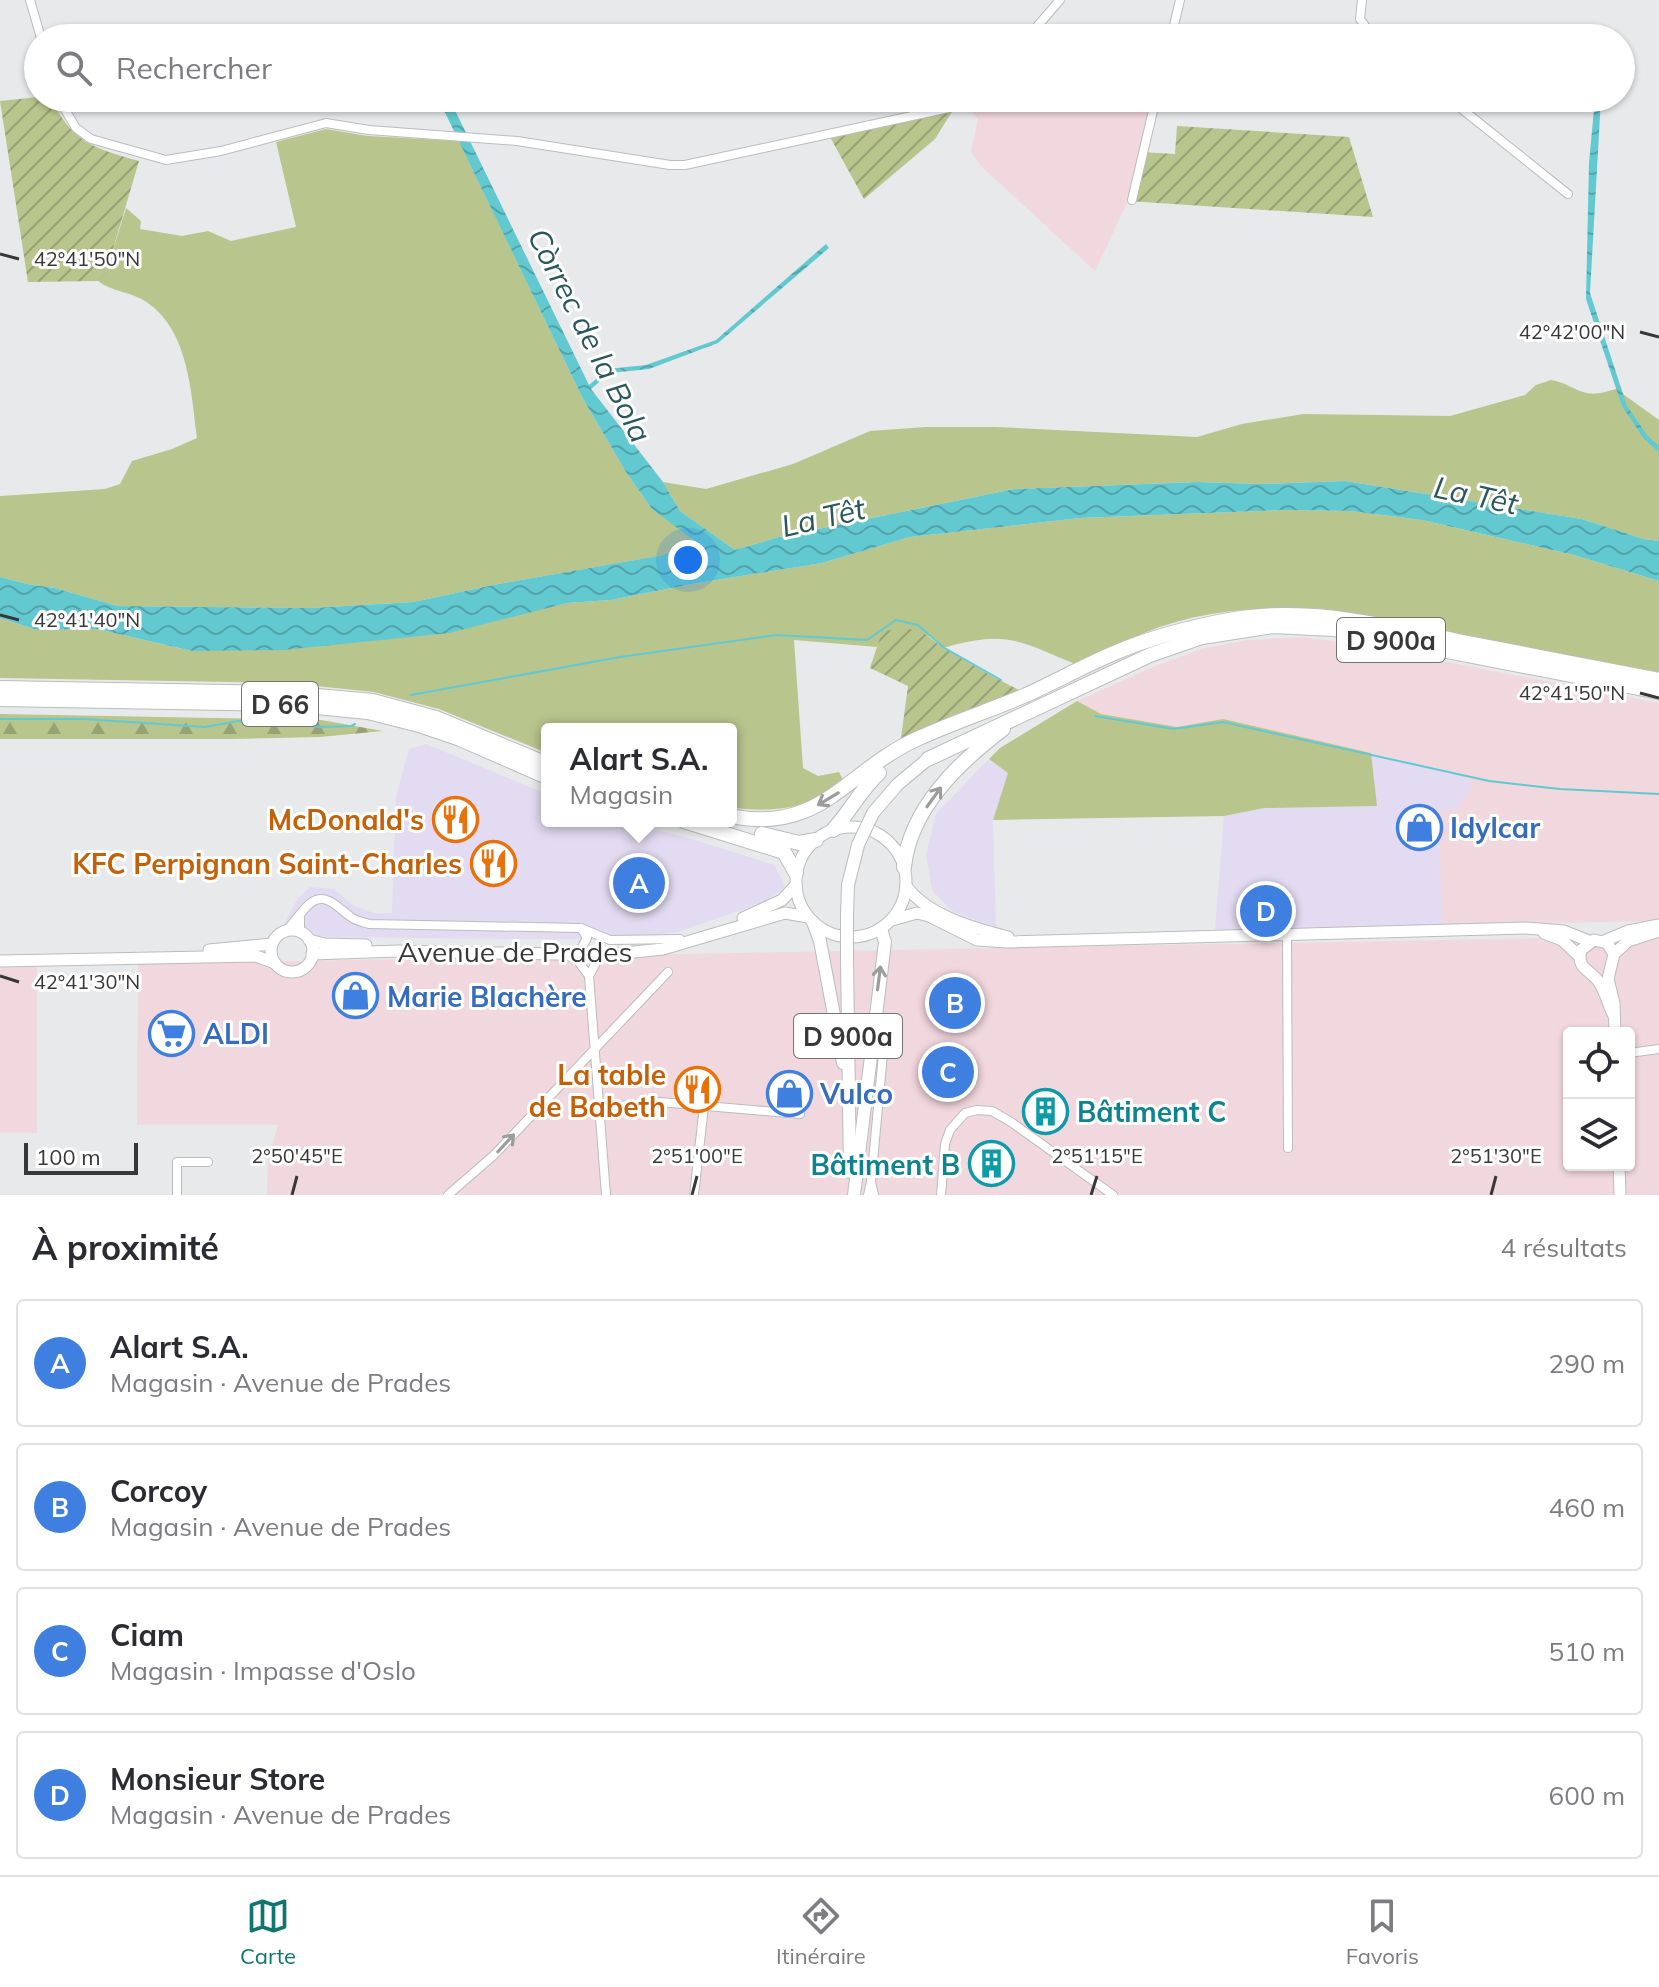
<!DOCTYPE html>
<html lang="fr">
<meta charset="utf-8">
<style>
:root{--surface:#fff;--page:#f7f7f7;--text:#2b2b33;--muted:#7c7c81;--line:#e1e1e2;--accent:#0f766e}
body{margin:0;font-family:Mulish,sans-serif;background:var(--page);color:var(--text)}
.controls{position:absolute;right:24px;bottom:24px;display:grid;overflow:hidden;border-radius:8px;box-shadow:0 2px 6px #0004}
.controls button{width:72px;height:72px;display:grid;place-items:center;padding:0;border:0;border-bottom:2px solid var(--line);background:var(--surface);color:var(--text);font:40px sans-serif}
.scale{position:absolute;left:24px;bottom:20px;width:114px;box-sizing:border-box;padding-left:8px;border:4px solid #383839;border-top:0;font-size:22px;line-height:28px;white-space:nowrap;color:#383839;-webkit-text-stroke:6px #fff;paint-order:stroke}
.you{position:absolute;left:688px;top:560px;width:28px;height:28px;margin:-20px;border:6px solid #fff;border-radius:50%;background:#1a73e8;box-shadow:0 0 0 12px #1a73e833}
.badge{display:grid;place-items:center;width:52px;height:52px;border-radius:50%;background:var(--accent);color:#fff;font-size:26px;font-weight:700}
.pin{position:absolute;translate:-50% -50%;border:4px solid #fff;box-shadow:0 2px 8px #0006}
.popup{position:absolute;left:541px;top:723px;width:196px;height:104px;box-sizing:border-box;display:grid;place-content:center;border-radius:8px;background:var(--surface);filter:drop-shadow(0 2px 6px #0005);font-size:26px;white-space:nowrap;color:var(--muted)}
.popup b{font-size:30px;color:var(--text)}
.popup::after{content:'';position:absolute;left:50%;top:100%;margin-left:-16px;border:16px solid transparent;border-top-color:var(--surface)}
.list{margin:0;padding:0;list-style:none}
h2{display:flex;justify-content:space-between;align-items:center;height:104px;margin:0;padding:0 32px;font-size:34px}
h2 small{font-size:26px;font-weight:400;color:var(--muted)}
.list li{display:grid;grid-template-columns:52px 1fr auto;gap:24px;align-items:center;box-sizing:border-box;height:128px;margin:0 16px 16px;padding:0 16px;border:2px solid var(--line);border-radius:8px}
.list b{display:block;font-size:30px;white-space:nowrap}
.list p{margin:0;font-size:26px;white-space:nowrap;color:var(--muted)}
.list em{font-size:26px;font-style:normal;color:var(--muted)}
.icon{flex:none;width:44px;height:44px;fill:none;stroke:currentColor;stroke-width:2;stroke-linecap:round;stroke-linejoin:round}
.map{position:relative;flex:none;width:1659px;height:1195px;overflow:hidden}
.search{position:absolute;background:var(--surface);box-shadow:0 2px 6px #0004;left:24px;right:24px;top:24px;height:88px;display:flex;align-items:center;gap:20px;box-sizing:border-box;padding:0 28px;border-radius:44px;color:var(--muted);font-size:30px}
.sheet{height:680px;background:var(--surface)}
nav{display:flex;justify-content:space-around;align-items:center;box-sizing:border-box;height:112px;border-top:2px solid var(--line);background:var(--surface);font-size:22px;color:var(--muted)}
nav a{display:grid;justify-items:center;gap:4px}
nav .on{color:var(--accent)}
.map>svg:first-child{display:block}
</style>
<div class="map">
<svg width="1659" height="1195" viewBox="0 0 1659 1195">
<defs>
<pattern id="forest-firs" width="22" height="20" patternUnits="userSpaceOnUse" patternTransform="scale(2)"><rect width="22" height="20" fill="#b8c58d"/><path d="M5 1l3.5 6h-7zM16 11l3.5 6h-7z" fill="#97a174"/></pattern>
<pattern id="garden-furrows" width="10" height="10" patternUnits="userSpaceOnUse" patternTransform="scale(2)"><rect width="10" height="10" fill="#b8c58d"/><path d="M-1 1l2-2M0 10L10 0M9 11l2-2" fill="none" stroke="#97a174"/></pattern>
<pattern id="water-waves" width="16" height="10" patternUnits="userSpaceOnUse" patternTransform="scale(2)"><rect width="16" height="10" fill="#62c9d1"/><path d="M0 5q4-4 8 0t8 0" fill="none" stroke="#52a4ab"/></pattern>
</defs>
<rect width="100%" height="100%" fill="#e8e9eb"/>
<!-- commercial -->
<g fill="#e2dbf1">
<path d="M426 744 547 794V821H620L685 837 774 865 783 881 784 888 764 902 678 932 619 940 328 937 318 936 307 927 282 928 298 898 310 887 334 889 354 906 374 913H392L396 797 409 749Z"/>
<path d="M1371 753 1464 774 1472 787 1468 794 1442 925 1215 930 1224 816 1264 808 1376 806Z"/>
<path d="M989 759 1008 773 993 820 996 927 952 911 932 890 926 855 936 814Z"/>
</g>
<!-- industrial -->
<g fill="#f1d7de" fill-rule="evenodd">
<path d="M975 98 1152 99 1128 201 1095 271 981 166 971 152 978 119 970 110Z"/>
<path d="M1302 637 1360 645 1659 703V921L1442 925 1438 811 1456 809 1468 794 1472 787 1464 774 1223 720 1177 727 1101 714 1077 701 1155 666 1205 648 1248 640Z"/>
<path d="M1659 936V1195H267L268 1159 278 1125H137L138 964ZM1569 1033H1629V1165H1569Z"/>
<path d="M37 966V1133H0V967Z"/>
</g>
<!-- grass -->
<g fill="#b8c58d">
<path d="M326 129 368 136 459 141 583 399 626 472 652 509 706 548 498 584 413 602 311 608 118 606 55 588 27 584 0 577V496L105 489 120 484 132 461 172 449 197 438C191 393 189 332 148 303 133 292 112 292 98 281L106 273 126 208 141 221 140 229 182 236 208 231 231 241 296 227 276 142Z"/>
<path d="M1551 380C1564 382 1571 388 1583 392 1594 396 1605 392 1616 389L1659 420V541L1644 539 1582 519 1345 481 1262 484 1197 482 1014 489 779 537 735 550 680 511 663 482 706 489 793 464 870 431 926 427H996L1197 437 1242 424 1303 414 1450 416 1525 395 1536 385Z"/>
<path d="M1286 510 1350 511 1422 520 1574 555 1659 581V673L1327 609C1265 606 1202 609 1144 633 1121 643 1099 655 1077 665 1018 640 1007 630 943 648L932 636 883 632 877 647 794 640 803 768 818 776 839 772 844 782C833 789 822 798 810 802 786 810 756 812 731 807V729H547V753L439 709 374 692 286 683 0 678V618L37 630 97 629 192 651 517 614 567 603 611 600 692 584 822 563 910 537 1080 518Z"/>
<path d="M1077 701 1101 714 1177 727 1223 719 1371 753 1377 806 1264 808 1224 816 993 820 1008 773 989 759 1000 748Z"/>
</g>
<!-- forest -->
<path fill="url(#forest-firs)" d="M0 714 321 720 383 731 320 737 232 739H0Z"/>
<!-- garden -->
<g fill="url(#garden-furrows)">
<path d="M38 97 51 98C72 143 94 148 139 161L106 273 98 281 28 282 0 101Z"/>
<path d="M953 110 935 139 864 199 830 137Z"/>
<path d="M1177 126 1349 137 1373 217 1128 201 1140 152 1175 154Z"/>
<path d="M900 628C930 630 927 639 949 651 973 665 996 679 1021 691L901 738 908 686 870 668 882 632Z"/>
</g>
<!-- water -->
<g fill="url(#water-waves)">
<path d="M438 98H449L589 385 608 369 646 365 716 340 826 244 829 248 718 343 649 369 610 373 591 389 663 482 680 511 735 550 779 537 1014 489 1197 482 1262 484 1345 481 1582 519 1644 539 1659 541V581L1574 555 1422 520 1350 511 1286 510 1080 518 910 537 822 563 692 584 611 600 567 603 449 633 284 650 192 651 97 629 37 630 0 618V577L27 584 55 588 118 606 311 608 413 602 498 584 704 548 652 509 626 472 583 399Z"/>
<path d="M1595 98H1601L1590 293 1627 406 1647 435 1659 446V452L1644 439 1622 406 1586 299 1589 163Z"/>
</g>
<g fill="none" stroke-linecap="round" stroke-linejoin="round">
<!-- stream -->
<g stroke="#62c9d1" stroke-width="2">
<path d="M411 695 620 657 776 635 867 640 896 620 918 625 943 647 1001 680"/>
<path d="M1095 716 1174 729 1223 722 1489 781 1560 789 1659 794"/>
<path d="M0 719H84L205 727 239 721 323 727 351 726 355 724"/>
</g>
<defs>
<g id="street">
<path d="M30 0 41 38"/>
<path d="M1362 0 1360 19 1374 38"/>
<path d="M1027 38 1060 0"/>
<path d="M1171 38 1180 0"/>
<path d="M58 98 76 128 91 139 166 160 221 151 326 123 369 130 517 141 670 165H685L949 108 971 98"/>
<path d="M1448 98 1568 194"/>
<path d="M1132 200 1156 98"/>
<path d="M581 928 587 938 581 949"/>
<path d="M286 931C294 923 304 907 312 902 327 892 340 910 351 917 356 921 363 922 369 924L581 928 610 940 680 939"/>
<path d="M300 932V918"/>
<path d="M1287 935 1288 1148"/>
<path d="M606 955 597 961 589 976 606 1195"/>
<path d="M569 956 578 961 589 976"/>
<path d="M1629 1053 1659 1049"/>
<path d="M599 1108 660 1102 800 1114"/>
<path d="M871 1182 883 1054"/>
<path d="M177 1195V1162H208"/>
<path d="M448 1195 494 1155 668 972"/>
<path d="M694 1195 704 1106"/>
<path d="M868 1195 871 1182 874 1195"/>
<path d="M941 1195 945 1144 950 1130 965 1113 977 1110 992 1111 1011 1122 1113 1195"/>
</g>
<g id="secondary">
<circle cx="851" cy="882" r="55"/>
<path d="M906 886C928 916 974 928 1008 937"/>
<path d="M743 918 782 900 796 885"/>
<path d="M892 920 917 913 929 916 977 940 1007 942 1526 928 1564 931 1589 941"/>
<circle cx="292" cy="951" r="21"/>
<path d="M1544 933 1562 940 1579 956"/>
<path d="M309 940 325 944 366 945"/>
<path d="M1604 941 1628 931 1659 925"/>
<path d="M209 950 272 944"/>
<path d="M312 954 398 951 606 955 663 949 785 913 808 917"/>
<path d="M1614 954 1628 941 1659 931"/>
<path d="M0 961 256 956 275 963"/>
<path d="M1613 1014C1608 1004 1605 991 1599 982 1590 969 1576 969 1581 950L1594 940 1607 943 1614 954 1608 979 1614 1003 1615 1033"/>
<path d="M1619 1165 1620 1195"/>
</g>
<g id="primary">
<path d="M873 813 898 784 928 759"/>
<path d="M847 915 848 885 858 845"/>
<path d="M813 922 820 941 843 1063"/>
<path d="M847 959 850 1172"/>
<path d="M854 1195 885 942 881 929"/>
</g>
<g id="highway">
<path d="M0 688 284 693 373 701 436 718 547 764"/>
<path d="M0 699 286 704 368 712 419 725 460 739 547 777"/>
<path d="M928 759 1150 655 1202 637 1273 626 1333 629 1659 692"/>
<path d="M731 816C821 835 848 769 919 738 954 722 991 710 1026 695 1057 681 1087 664 1119 651 1155 636 1191 627 1229 620 1308 605 1386 626 1463 642 1528 655 1594 667 1659 680"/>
<path d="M684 821 784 852 796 873"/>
<path d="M833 830C850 812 860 790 879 773"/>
<path d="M762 834 799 843 816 840"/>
<path d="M904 867C910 809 958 763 1003 729"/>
</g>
</defs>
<!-- street casing -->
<use href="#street" stroke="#bbbcbe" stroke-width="10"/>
<!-- secondary casing -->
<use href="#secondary" stroke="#bbbcbe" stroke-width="13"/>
<!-- primary casing -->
<use href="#primary" stroke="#bbbcbe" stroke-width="14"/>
<!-- highway casing -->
<use href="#highway" stroke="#bbbcbe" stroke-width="16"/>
<!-- street -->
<use href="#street" stroke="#fff" stroke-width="8"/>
<!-- secondary -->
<use href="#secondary" stroke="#fff" stroke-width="11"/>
<!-- primary -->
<use href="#primary" stroke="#fff" stroke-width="12"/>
<!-- highway -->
<use href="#highway" stroke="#fff" stroke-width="14"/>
<defs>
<g id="primary-bridge">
<path d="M858 845 873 813"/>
<path d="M847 915V959"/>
</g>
</defs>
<!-- primary-bridge casing -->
<use href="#primary-bridge" stroke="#bbbcbe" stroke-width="14" stroke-linecap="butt"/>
<!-- primary-bridge -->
<use href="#primary-bridge" stroke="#fff" stroke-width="12"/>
</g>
<!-- one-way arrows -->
<defs><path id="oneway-shaft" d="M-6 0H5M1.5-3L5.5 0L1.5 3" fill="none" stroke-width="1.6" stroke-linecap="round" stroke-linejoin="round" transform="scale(2)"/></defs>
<g stroke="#9c9c9c">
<use href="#oneway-shaft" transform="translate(934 797) rotate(-54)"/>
<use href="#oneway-shaft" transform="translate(828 799) rotate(149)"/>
<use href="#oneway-shaft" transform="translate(879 978) rotate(-83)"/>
<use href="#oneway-shaft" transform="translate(506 1143) rotate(-47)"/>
</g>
<!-- ticks -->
<path fill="none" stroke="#383839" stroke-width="3" d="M0 254 19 259M1640 332 1659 337M0 615 19 620M1640 693 1659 698M0 976 19 982M292 1195 297 1176M692 1195 697 1176M1091 1195 1097 1176M1491 1195 1496 1176"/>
<!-- icons -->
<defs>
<symbol id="restaurant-ring" viewBox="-11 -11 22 22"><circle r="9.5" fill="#fff" stroke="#e8710a" stroke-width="1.5"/><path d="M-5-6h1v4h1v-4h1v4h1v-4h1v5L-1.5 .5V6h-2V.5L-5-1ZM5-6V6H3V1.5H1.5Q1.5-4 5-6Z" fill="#e8710a"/></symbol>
<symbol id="shop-ring" viewBox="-11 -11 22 22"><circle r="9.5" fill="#fff" stroke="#3f7fe0" stroke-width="1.5"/><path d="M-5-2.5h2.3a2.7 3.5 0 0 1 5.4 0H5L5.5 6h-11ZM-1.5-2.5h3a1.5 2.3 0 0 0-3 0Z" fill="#3f7fe0"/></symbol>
<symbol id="supermarket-ring" viewBox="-11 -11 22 22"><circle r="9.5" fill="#fff" stroke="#3f7fe0" stroke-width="1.5"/><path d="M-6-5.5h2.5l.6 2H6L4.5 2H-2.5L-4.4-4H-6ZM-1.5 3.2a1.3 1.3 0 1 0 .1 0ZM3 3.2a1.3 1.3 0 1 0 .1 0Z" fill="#3f7fe0"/></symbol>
<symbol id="building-ring" viewBox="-11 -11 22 22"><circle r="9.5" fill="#fff" stroke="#0f9aa8" stroke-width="1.5"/><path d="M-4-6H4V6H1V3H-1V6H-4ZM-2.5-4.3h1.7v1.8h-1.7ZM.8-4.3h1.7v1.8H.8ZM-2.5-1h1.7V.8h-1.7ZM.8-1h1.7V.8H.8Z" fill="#0f9aa8"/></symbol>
</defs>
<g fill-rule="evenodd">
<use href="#restaurant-ring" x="430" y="794" width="51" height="51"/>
<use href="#shop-ring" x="1394" y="802" width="51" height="51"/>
<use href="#restaurant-ring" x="468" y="838" width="51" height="51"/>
<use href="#shop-ring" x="330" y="970" width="51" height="51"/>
<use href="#supermarket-ring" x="146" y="1008" width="51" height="51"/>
<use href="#restaurant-ring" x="672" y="1064" width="51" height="51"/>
<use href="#shop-ring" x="764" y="1068" width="51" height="51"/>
<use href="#building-ring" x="1020" y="1086" width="51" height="51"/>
<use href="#building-ring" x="966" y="1138" width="51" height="51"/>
</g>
<g text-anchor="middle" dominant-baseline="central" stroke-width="6" stroke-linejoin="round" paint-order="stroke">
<!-- shield labels -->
<g fill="#fff" stroke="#747474" stroke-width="2">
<rect x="1337" y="618" width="108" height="44" rx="6"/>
<rect x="242" y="682" width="76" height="44" rx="6"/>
<rect x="794" y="1014" width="108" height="44" rx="6"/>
</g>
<g font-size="26" font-weight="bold" fill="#383839">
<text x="1391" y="640">D 900a</text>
<text x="280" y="704">D 66</text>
<text x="848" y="1036">D 900a</text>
</g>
<!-- food labels -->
<g font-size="28" font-weight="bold" fill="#c56008" stroke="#fff" text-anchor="end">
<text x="424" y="819">McDonald's</text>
<text x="462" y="863">KFC Perpignan Saint-Charles</text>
<text x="666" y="1074">La table<tspan x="666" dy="32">de Babeth</tspan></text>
</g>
<!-- shop labels -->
<g font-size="28" font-weight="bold" fill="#366cbe" stroke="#fff" text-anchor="start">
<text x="1450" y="827">Idylcar</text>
<text x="387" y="996">Marie Blachère</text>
<text x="203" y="1033">ALDI</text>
<text x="820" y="1093">Vulco</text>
</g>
<!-- street labels -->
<g font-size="28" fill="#383839" stroke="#fff">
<text x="515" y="951">Avenue de Prades</text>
</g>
<!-- culture labels -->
<g font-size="28" font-weight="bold" fill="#0d838f" stroke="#fff" text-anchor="start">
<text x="1077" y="1111">Bâtiment C</text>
<text x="960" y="1164" text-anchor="end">Bâtiment B</text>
</g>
<!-- water labels -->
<g font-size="30" font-style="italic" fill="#2a575b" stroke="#fff">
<text transform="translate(590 335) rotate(63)">Còrrec de la Bola</text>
<text transform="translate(1476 495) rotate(12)">La Têt</text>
<text transform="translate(823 517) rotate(-13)">La Têt</text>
</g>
</g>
<g font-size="20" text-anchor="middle" fill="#383839" stroke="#fff" stroke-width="6" stroke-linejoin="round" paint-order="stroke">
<text x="87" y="266">42°41'50"N</text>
<text x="1572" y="339">42°42'00"N</text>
<text x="87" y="627">42°41'40"N</text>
<text x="1572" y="700">42°41'50"N</text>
<text x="87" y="989">42°41'30"N</text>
<text x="297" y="1163">2°50'45"E</text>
<text x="697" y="1163">2°51'00"E</text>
<text x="1097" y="1163">2°51'15"E</text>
<text x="1496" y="1163">2°51'30"E</text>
</g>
</svg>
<div class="controls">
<button><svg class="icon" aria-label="locate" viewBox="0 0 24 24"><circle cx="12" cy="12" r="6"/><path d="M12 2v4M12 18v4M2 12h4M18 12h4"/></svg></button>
<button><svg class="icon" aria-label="layers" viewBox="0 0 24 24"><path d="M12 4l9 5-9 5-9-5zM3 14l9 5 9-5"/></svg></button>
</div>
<div class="scale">100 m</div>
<div class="you"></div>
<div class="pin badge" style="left:639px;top:883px;background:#3f7fe0">A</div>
<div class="popup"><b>Alart S.A.</b>Magasin</div>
<div class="pin badge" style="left:955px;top:1003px;background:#3f7fe0">B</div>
<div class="pin badge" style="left:948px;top:1072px;background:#3f7fe0">C</div>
<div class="pin badge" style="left:1266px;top:911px;background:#3f7fe0">D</div>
<div class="search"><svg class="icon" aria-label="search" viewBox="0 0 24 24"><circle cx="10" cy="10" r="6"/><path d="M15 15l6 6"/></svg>Rechercher</div>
</div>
<section class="sheet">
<h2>À proximité<small>4 résultats</small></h2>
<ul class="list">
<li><span class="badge" style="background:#3f7fe0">A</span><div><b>Alart S.A.</b><p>Magasin · Avenue de Prades</p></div><em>290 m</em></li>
<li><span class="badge" style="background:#3f7fe0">B</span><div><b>Corcoy</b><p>Magasin · Avenue de Prades</p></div><em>460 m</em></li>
<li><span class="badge" style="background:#3f7fe0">C</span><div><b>Ciam</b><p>Magasin · Impasse d'Oslo</p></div><em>510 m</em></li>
<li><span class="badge" style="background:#3f7fe0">D</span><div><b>Monsieur Store</b><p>Magasin · Avenue de Prades</p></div><em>600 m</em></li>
</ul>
</section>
<nav>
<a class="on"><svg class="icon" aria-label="map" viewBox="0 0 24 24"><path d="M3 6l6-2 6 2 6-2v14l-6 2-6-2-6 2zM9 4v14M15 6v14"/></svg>Carte</a>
<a><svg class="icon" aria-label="directions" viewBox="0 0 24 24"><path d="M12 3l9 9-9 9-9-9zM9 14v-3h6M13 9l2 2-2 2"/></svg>Itinéraire</a>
<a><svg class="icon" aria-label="saved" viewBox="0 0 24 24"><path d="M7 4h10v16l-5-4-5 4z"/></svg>Favoris</a>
</nav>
